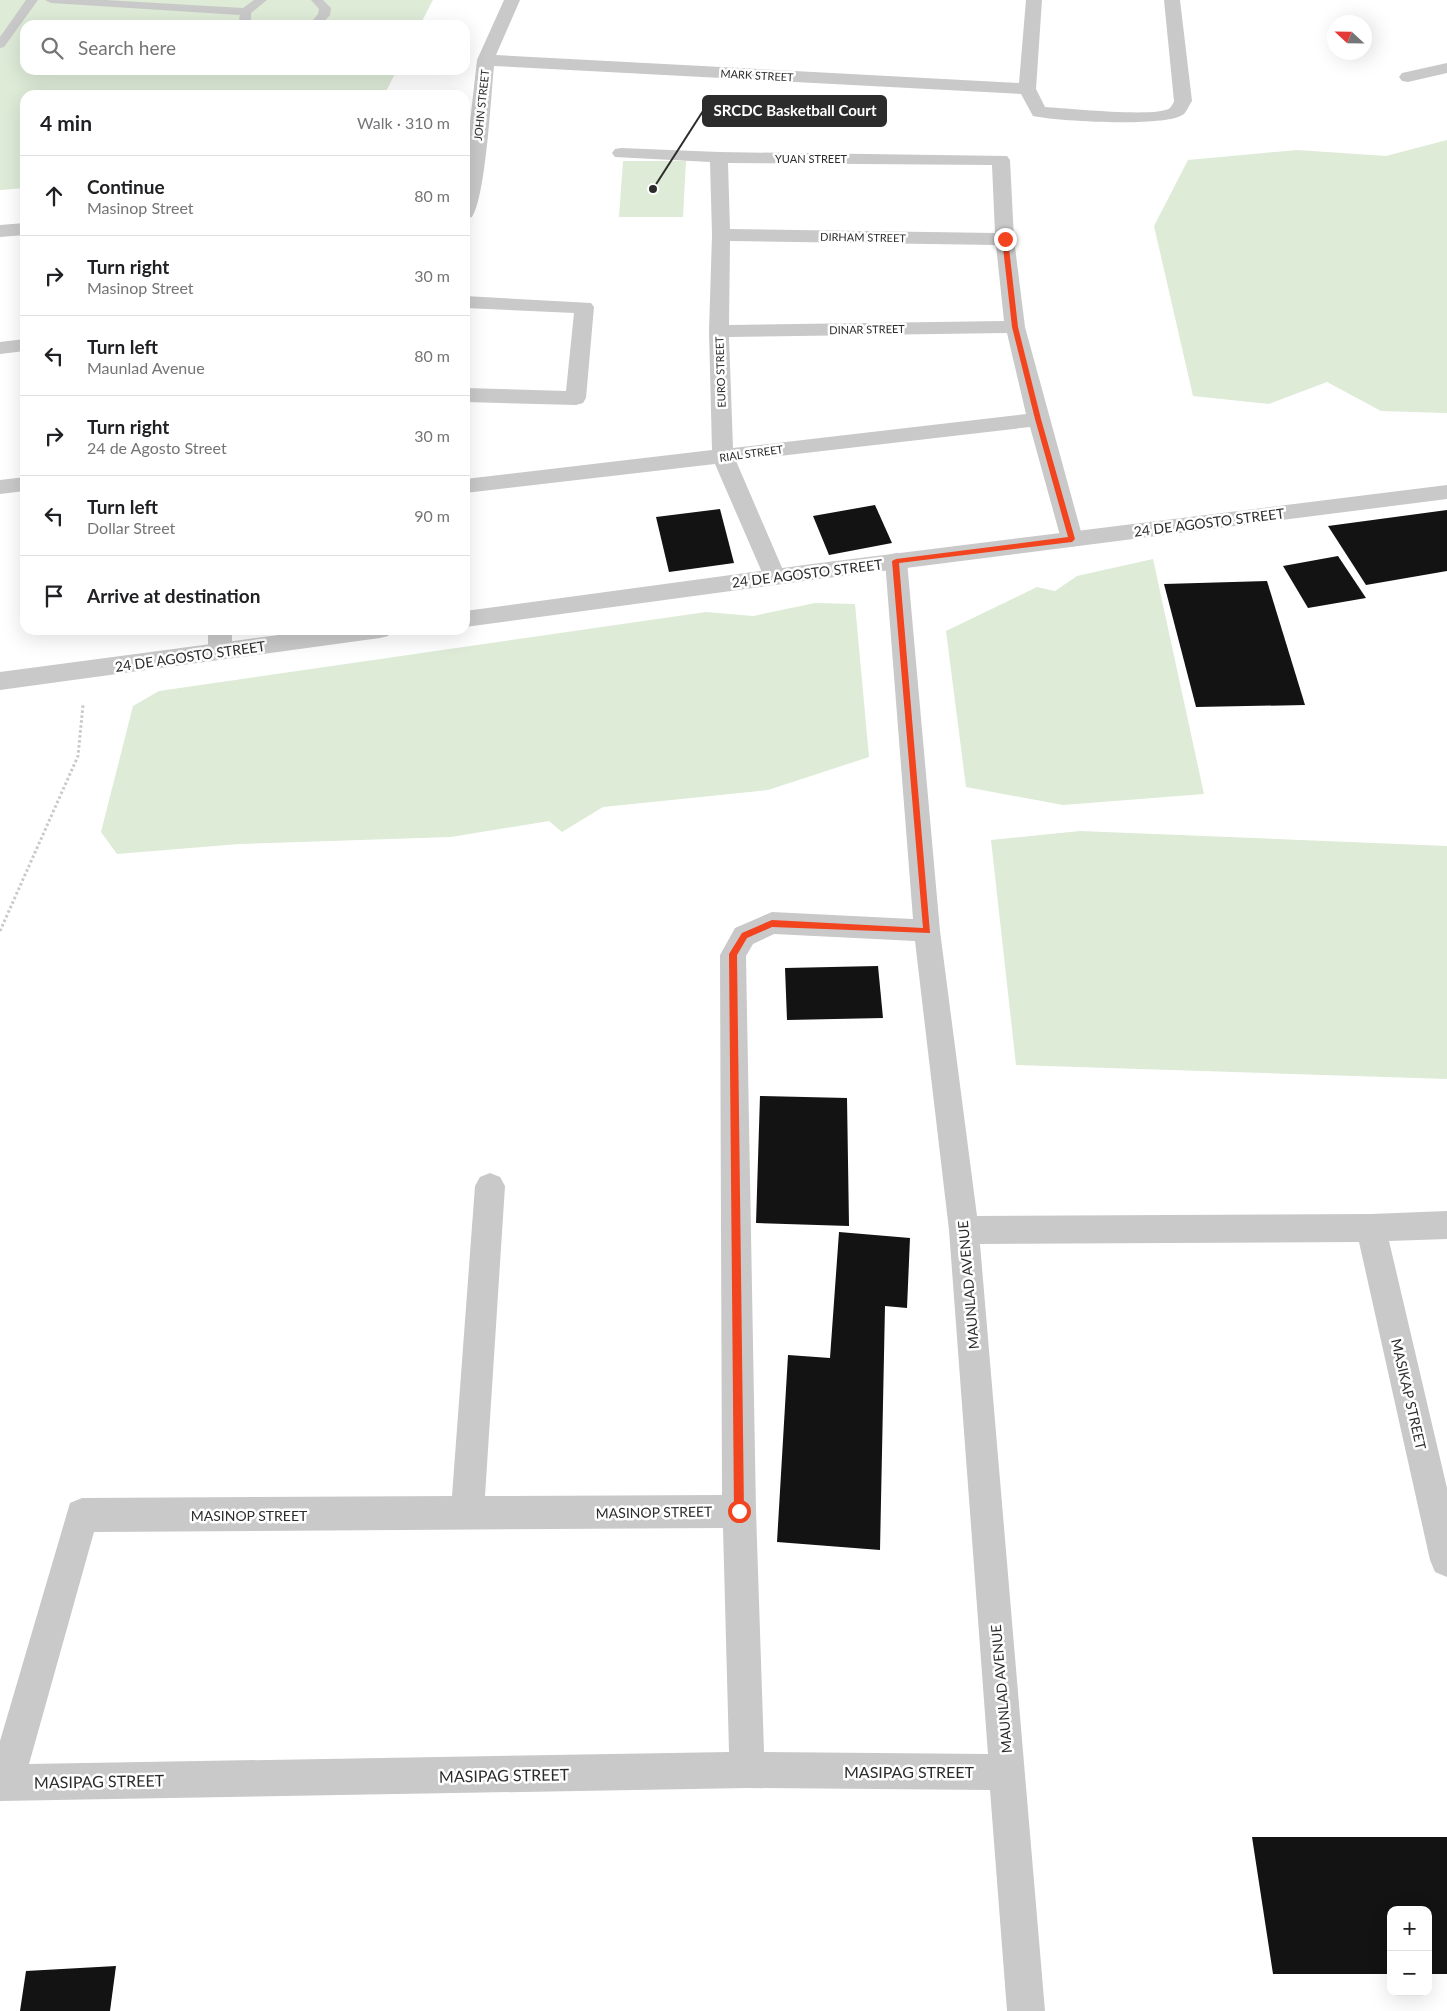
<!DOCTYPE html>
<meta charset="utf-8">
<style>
:root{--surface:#fff;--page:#f6f6f6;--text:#202124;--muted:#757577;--line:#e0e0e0}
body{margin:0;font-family:Lato,sans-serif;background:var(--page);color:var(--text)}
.controls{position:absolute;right:15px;bottom:15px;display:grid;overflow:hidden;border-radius:10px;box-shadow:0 5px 20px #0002}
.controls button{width:45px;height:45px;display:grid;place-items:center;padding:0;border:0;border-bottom:1px solid var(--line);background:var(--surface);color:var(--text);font:25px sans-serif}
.compass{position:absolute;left:1327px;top:15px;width:45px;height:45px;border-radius:50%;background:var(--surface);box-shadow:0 5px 20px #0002;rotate:292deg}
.stop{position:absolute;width:15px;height:15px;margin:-11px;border:4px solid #f1441f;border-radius:50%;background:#fff}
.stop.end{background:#f1441f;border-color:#fff;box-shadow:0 1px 5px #0008}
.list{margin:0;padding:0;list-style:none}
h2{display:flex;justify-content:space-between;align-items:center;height:65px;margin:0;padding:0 20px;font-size:21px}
h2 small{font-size:16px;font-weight:400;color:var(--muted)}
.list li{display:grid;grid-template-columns:32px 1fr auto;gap:15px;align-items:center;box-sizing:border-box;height:80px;padding:0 20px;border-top:1px solid var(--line)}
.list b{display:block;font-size:19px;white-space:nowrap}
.list p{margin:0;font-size:16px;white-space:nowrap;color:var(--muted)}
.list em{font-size:16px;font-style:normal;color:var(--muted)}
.icon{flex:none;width:28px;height:28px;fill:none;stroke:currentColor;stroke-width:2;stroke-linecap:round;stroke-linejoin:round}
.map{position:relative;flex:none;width:1447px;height:2011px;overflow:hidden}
.search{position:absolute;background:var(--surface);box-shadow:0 5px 20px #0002;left:20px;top:20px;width:450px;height:55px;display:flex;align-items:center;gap:12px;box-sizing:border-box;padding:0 18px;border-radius:15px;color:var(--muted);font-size:19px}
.panel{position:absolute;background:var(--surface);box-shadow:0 5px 20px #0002;left:20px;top:90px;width:450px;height:545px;border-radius:15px}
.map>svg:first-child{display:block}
</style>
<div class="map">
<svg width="1447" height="2011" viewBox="0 0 1447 2011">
<rect width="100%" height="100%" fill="#fff"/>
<!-- green -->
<g fill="#ddebd7">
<path d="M0 0H433L420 25H25V70H397L384 95H25V188L0 190Z"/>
<path d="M1447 140V413L1381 411 1327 382 1269 404 1193 396 1154 226 1188 160 1297 150 1386 156Z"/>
<path d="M623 161H686L683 217H619Z"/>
<path d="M1153 559 1204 794 1063 805 966 787 946 631 1037 587 1055 591 1077 576Z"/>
<path d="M815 603 855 604 869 757 768 790 603 807 562 832 549 821 451 837 239 844 117 854 101 832 133 706 159 691 706 612 753 616Z"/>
<path d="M1080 831 1447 846V1079L1016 1065 991 840Z"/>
</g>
<!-- building -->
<g fill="#131313">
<path d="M875 505 892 543 829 555 813 516Z"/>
<path d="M720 509 734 563 669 572 656 517Z"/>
<path d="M1447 510V571L1366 585 1328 526Z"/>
<path d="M1338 556 1366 598 1308 608 1283 566Z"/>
<path d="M1267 581 1305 705 1196 707 1164 584Z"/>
<path d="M878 966 883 1018 787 1020 785 968Z"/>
<path d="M760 1096 847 1098 849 1226 756 1223Z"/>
<path d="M839 1232 910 1238 907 1308 885 1306 880 1550 777 1542 788 1355 830 1358Z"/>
<path d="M1252 1837H1447V1974H1428V1910H1391V1974H1273Z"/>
<path d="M116 1966 110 2011H20L26 1971Z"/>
</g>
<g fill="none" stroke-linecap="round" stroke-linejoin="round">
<!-- path -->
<path stroke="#c9c9c9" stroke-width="3" stroke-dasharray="2.5 2.5" stroke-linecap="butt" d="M0 931 78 756 83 705"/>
<!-- service -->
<g fill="#c9c9c9" fill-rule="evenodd">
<path d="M26 0H38L4 47 0 48V37Z"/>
<path d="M45 0H105L243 8 254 0H267L251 13V19L255 25H243L239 19 240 15 51 3Z"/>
<path d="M311 0H323L331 8 330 15 321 25H309L318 14 319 9Z"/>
</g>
<!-- minor -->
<g fill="#c9c9c9" fill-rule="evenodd">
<path d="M504 0H520L496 55 1019 83 1026 0H1042L1036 89 1045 107C1066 108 1157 118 1170 108 1171 107 1174 102 1174 101L1164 0H1180L1192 101C1189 105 1187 111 1184 114 1167 128 1055 121 1033 116L1021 94 494 66C491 96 486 196 472 217L465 219V167L477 60Z"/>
<path d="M1447 63V73L1408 82 1402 81 1399 77 1402 73Z"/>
<path d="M621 148 719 152 1007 156 1010 160 1014 239 1025 327 1083 539 1080 544 1072 547 1064 544 1061 539 1030 427 736 461 786 577 783 583 775 585 767 583 764 577 715 464 465 493V479L712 450 709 331 712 235 710 162 615 157 612 153 615 149ZM728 163 992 165 995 233 730 229ZM730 241 996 245 1004 321 729 325ZM1007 333 1026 414 733 448 729 337Z"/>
<path d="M25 223V235L0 237V225Z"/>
<path d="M465 296 591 303 594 307 586 398 583 403 576 405 465 402V388L566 391 574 313 465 308Z"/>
<path d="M25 339V351L0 354V342Z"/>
<path d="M25 477V491L0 494V480Z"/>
<path d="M896 553 904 555 907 561 940 931 977 1216 1371 1214 1447 1211V1239L1389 1241 1447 1488V1577L1435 1572 1430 1560 1359 1242 980 1244 1045 2011H1007L990 1790 747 1788 0 1801V1741L70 1503 82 1498 452 1496 475 1186 480 1177 490 1173 500 1177 505 1186 485 1496 722 1495 720 955 735 928 772 912 913 919 885 561 888 555ZM774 934 915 941 949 1230 988 1754 764 1752 756 1511 746 956 753 944ZM723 1528 729 1752 29 1764 94 1532Z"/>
<path d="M208 630H232V651L228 657 220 660 212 657 208 651Z"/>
</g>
<!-- tertiary -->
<g fill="#c9c9c9" fill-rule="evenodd">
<path d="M1447 485V499L812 580 465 627V611L812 564Z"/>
<path d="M317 630H392L388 636 380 638 0 690V672Z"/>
</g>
</g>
<!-- route -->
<path fill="#f1441f" d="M1005 237 1008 239 1018 327 1041 419 1075 539 1072 542 899 563 930 933 772 927 747 938 737 955 744 1511 739 1516 734 1511 729 954 742 933 772 920 923 928 892 561 896 559 1068 537 1035 419 1012 327 1002 239Z"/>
<g text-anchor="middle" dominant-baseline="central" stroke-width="5" stroke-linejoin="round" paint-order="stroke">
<!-- far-street labels -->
<g font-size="11" fill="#2c2c2c" stroke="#fff">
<text transform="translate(757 75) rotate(3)">MARK STREET</text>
<text transform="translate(481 105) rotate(-84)">JOHN STREET</text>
<text x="811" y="158">YUAN STREET</text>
<text transform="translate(863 237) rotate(1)">DIRHAM STREET</text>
<text transform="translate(867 329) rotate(-1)">DINAR STREET</text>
<text transform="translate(720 372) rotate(-92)">EURO STREET</text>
<text transform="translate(751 453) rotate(-8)">RIAL STREET</text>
</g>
<!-- street labels -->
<g font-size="14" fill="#2c2c2c" stroke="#fff">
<text transform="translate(1209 522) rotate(-7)">24 DE AGOSTO STREET</text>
<text transform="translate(807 573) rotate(-7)">24 DE AGOSTO STREET</text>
<text transform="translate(190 656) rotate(-8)">24 DE AGOSTO STREET</text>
<text transform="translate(968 1285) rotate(-95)">MAUNLAD AVENUE</text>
<text transform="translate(1409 1394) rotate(77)">MASIKAP STREET</text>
<text transform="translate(654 1512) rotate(-1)">MASINOP STREET</text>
<text x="249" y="1515">MASINOP STREET</text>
<text transform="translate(1001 1689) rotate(-95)">MAUNLAD AVENUE</text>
</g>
<!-- near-street labels -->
<g font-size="16" fill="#2c2c2c" stroke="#fff">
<text x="909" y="1771">MASIPAG STREET</text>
<text transform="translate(504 1775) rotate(-1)">MASIPAG STREET</text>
<text transform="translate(99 1781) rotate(-1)">MASIPAG STREET</text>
</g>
</g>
<!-- callouts -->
<path fill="none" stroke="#2c2c2c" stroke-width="2" d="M653 189L703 111"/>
<circle fill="#2c2c2c" stroke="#fff" stroke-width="2" cx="653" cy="189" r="5"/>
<rect fill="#2c2c2c" stroke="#2c2c2c" stroke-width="2" x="703" y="96" width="183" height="30" rx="5"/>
<g font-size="15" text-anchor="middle" font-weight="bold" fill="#fff">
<text x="795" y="116">SRCDC Basketball Court</text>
</g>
</svg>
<div class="controls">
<button>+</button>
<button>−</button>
</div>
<svg class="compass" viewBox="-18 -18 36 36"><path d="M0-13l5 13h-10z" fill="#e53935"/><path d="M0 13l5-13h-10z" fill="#757577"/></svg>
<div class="stop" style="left:739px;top:1511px"></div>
<div class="stop end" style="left:1005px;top:239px"></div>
<div class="search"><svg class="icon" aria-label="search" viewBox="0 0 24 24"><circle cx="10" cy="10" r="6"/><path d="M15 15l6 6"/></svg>Search here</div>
<section class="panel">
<h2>4 min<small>Walk · 310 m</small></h2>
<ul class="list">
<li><svg class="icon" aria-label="ahead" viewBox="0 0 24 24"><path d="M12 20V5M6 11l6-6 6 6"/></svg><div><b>Continue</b><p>Masinop Street</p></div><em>80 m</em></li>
<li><svg class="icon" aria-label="right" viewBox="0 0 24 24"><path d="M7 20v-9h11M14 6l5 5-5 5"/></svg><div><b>Turn right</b><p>Masinop Street</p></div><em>30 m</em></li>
<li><svg class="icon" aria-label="left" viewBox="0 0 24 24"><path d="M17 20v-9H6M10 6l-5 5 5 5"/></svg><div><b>Turn left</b><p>Maunlad Avenue</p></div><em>80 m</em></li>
<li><svg class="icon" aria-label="right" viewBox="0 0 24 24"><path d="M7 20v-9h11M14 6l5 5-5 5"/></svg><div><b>Turn right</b><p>24 de Agosto Street</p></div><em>30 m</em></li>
<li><svg class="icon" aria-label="left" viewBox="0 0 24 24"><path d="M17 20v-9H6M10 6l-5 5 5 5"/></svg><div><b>Turn left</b><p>Dollar Street</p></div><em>90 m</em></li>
<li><svg class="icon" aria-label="arrive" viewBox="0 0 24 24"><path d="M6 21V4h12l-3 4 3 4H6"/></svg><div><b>Arrive at destination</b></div></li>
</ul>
</section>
</div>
